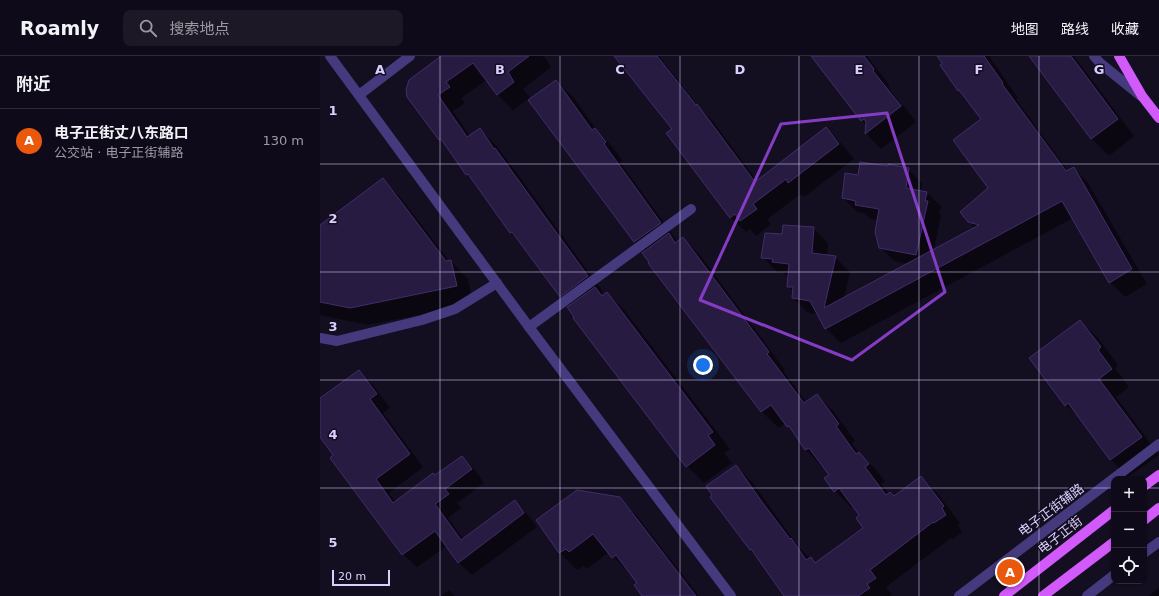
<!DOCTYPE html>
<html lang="zh">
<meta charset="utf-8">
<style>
:root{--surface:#0f0a19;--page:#1d1826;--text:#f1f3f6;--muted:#9b9aa2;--line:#2f2b38;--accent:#ea580c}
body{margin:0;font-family:"DejaVu Sans","Noto Sans SC",sans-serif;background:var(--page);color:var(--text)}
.controls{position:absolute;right:12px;bottom:12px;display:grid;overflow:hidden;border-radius:8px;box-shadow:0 1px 3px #0004}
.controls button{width:36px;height:36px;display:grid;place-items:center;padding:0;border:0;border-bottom:1px solid var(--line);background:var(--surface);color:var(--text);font:20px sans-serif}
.scale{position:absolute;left:12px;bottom:10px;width:58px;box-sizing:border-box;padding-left:4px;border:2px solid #dbcffd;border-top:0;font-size:11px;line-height:14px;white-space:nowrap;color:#dbcffd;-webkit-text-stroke:3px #140e21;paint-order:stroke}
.you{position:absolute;left:383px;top:309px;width:14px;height:14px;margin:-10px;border:3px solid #fff;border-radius:50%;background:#1a73e8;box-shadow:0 0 0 6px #1a73e833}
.badge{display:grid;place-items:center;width:26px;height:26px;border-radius:50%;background:var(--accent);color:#fff;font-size:13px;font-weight:700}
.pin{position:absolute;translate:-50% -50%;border:2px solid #fff;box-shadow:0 1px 4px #0006}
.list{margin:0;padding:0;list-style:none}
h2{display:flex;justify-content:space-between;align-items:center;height:52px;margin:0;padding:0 16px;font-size:17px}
h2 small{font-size:13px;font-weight:400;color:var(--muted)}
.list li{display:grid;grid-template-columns:26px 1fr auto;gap:12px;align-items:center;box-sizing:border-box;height:64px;padding:0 16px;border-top:1px solid var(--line)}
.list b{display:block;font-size:15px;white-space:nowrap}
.list p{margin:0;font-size:13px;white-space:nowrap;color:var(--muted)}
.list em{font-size:13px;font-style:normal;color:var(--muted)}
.icon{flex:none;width:22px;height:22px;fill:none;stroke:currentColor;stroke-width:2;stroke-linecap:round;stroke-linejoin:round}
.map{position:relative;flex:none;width:839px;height:540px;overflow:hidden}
header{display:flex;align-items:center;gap:24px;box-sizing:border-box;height:56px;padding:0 20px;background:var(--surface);border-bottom:1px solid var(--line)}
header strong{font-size:19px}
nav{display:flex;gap:22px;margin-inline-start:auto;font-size:14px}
.search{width:280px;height:36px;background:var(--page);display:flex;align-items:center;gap:10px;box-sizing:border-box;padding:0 14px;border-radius:8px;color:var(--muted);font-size:15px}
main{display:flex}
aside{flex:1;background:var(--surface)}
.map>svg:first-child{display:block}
</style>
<header>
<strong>Roamly</strong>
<div class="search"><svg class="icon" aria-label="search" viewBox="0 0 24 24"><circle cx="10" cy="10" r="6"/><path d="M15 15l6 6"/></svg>搜索地点</div>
<nav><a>地图</a><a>路线</a><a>收藏</a></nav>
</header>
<main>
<aside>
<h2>附近<small></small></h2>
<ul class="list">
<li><span class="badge">A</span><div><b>电子正街丈八东路口</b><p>公交站 · 电子正街辅路</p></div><em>130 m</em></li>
</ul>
</aside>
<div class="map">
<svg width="839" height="540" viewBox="0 0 839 540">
<rect width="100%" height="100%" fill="#140e21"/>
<!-- shadow -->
<g fill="#0007">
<path d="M124 0H224L231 11 203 33 211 43 236 25 254 42 278 76 292 90 302 104 300 106 358 186 363 182 380 199 465 314 463 315 487 347 497 339 514 356 535 385 532 387 539 397 556 414 565 425 561 428 569 438 574 441 601 421 618 438 640 467 638 469 642 476 632 484 631 482 566 531 572 539 570 540H465L437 500 430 494 416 410 433 427 480 493 496 508 545 472 541 459 534 450 532 452 515 435 510 419 486 394 474 377 466 367 459 372 442 356 330 207 325 196 315 186 208 43 193 54 177 38 167 24 141 42 145 47 133 55 150 80 160 74 176 89 191 109 283 236 281 238 283 240 287 237 305 255 410 393 404 397 412 407 384 427 367 410 251 250 240 240 200 185 191 177 156 127 147 118 88 40Z"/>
<path d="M295 0H339L380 52 392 64 437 125 506 72 521 87 534 103 484 141 481 138 447 163 451 168 436 180 430 173 426 176 410 161 353 73Z"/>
<path d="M493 0H547L570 30 568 31 581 48 551 71 552 73 583 49 596 66 561 93 546 77 547 70 534 54Z"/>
<path d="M618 0H669L698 42 696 43 748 115 754 112 768 127 827 228 805 241 790 226 753 162 521 287 506 272 499 258 488 257 473 242 474 236 468 231V221L464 217 457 216 443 201 463 180 493 172 508 187 507 200 515 201 530 216 524 242 588 208 574 205 560 191 558 164 550 163 545 157 537 156 523 142 539 120 588 113 602 127 601 136 607 137 621 150 619 158 621 160 614 194 655 172 649 166 670 132 663 64 639 34 621 9 624 7Z"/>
<path d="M710 0H754L814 80 789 100 771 82Z"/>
<path d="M63 123 80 141 130 206 131 205 148 223 153 248 48 269 0 259V171Z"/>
<path d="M760 265 778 282 798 309 795 312 809 331 796 341 839 399 808 421 791 404 763 366 746 349Z"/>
<path d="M38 315 52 328 70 352 63 357 103 411 69 437 76 447 142 401 155 414 164 427 137 447 141 452 128 462 143 483 194 445 208 459 217 471 152 519 138 506 127 490 97 511 83 498 0 379V344Z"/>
<path d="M299 442 317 460 379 540H323L319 527 312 517 310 518 289 496 267 513 264 510 257 514 240 497 217 464Z"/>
<path d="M839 532V540H829Z"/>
<path d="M129 534 135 540H121Z"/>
</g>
<!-- building -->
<g fill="#271b41" stroke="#422d6c">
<path d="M121 0H209L188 16 194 26 177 39 153 7 126 26 130 31 118 39 147 81 160 72 174 93 175 92 268 220 240 241 192 176 190 177 148 118 146 119 121 83 119 84 87 41 86 34 89 24Z"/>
<path d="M294 0H337L376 49 377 48 435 126 506 71 519 88 468 127 466 123 433 148 437 153 420 165 415 158 410 162 346 77 352 73Z"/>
<path d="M491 0H544L554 13 553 15 581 50 545 78 546 66 544 63 541 65Z"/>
<path d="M617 0H664L683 27 682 28 746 115 754 111 812 213 789 227 742 145 505 273 490 245 472 242 473 231H467L469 208 452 206 453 203 441 202 445 177 462 178 463 169 494 171 492 197 516 200 504 252 659 169 648 166 640 156 668 132 633 84 661 63 639 34 638 35 620 9 622 7Z"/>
<path d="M709 0H751L798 63 771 83Z"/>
<path d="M236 24 272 74 275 72 286 86 284 88 341 167 314 186 208 44Z"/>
<path d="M540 106 568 110V108L589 112 586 132 607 136 605 145H608L596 199 559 192 555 176 559 153 535 149 536 145 522 142 525 117 538 119Z"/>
<path d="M63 122 126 205 131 204 137 230 30 252 0 246V169Z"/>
<path d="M349 177 355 187 363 181 449 296 447 298 484 347 497 338 519 368 516 370 536 398 539 396 549 408 545 411 566 439 570 436 574 440 601 420 624 450 622 452 626 459 614 467 613 466 550 514 556 522 547 528 550 532 538 540H464L431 493 430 494 390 441 392 439 386 430 416 409 442 446 470 483 471 482 486 504 491 501 495 507 543 472 536 462 539 459 519 432 514 436 504 422 509 419 489 392 485 394 469 370 467 371 451 349 441 356 328 207 329 206 322 197Z"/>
<path d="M275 231 282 240 287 236 393 376 388 379 395 389 366 411 253 262 254 261 247 251Z"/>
<path d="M760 264 781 291 778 294 792 313 779 323 822 381 790 404 748 347 745 350 709 302Z"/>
<path d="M39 314 57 338 50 343 90 398 56 423 73 447 113 417 115 419 142 400 152 413 125 433 129 438 115 448 141 484 195 444 204 457 138 507 115 475 82 499 10 402 13 399 0 381V342Z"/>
<path d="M257 434 300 441 376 540H322L314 529 317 527 296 499 292 502 273 478 249 496 246 493 239 497 216 464Z"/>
</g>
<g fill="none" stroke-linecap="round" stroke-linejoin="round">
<!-- minor -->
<g stroke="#463a7e" stroke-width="10">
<path d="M10 0 209 271 411 540"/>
<path d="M774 0 780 7 821 40"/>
<path d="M39 39 90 0"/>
<path d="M209 271 371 153"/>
<path d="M0 282 17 285 102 264 135 253 177 227"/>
<path d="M824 497 839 486"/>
<path d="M639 540 839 388"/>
<path d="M767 540 794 519"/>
</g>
<!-- major -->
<g stroke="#d25afa" stroke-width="10">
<path d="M799 0 822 40 839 62"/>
<path d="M824 430 839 419"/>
<path d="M824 464 839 452"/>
<path d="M684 540 794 454"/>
<path d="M723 540 794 486"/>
</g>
</g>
<!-- marked area -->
<path fill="none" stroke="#853cc5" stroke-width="3" stroke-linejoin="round" d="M567 57 625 236 532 304 380 244 461 68Z"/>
<!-- grid -->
<path fill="none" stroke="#dbcffd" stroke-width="1" stroke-opacity="0.55" d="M120 0V540M240 0V540M360 0V540M479 0V540M599 0V540M719 0V540M0 108H839M0 216H839M0 324H839M0 432H794M824 432H839"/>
<g text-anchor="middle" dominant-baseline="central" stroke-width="3" stroke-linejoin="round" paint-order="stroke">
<!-- street labels -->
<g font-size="13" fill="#dbcffd" stroke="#140e21">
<text transform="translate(731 454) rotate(-37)">电子正街辅路</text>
<text transform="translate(740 479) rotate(-38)">电子正街</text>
</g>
</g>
<g font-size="13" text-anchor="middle" font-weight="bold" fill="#dbcffd" stroke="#140e21" stroke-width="3" stroke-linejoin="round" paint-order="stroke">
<text x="60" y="18">A</text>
<text x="180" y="18">B</text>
<text x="300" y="18">C</text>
<text x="420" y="18">D</text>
<text x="539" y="18">E</text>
<text x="659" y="18">F</text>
<text x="779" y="18">G</text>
<text x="13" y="59">1</text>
<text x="13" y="167">2</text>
<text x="13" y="275">3</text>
<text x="13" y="383">4</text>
<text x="13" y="491">5</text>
</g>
</svg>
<div class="controls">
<button>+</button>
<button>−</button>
<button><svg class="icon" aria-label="locate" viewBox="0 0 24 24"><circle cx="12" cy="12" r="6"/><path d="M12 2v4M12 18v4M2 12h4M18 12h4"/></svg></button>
</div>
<div class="scale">20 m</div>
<div class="you"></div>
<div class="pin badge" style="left:690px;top:516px">A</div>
</div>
</main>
